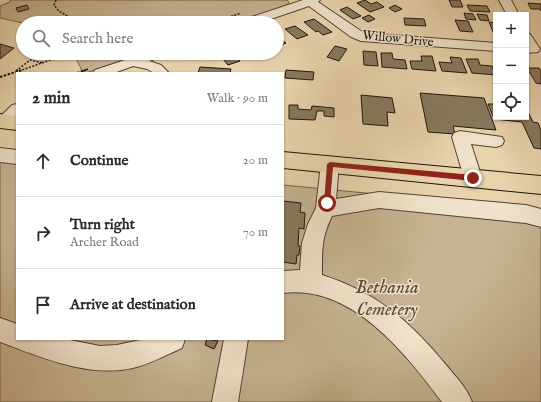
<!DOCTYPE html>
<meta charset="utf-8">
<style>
:root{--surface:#fff;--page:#f7f7f7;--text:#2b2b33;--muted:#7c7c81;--line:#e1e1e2}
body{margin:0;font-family:"IM FELL English",serif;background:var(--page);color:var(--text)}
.controls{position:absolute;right:12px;top:12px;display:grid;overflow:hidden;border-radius:0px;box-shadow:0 1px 3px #0004}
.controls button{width:36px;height:36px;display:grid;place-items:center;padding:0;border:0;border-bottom:1px solid var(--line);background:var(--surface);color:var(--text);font:20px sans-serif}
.stop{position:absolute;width:12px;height:12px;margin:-9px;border:3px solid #8f2418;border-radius:50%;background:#fff}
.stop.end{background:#8f2418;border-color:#fff;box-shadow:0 1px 4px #0008}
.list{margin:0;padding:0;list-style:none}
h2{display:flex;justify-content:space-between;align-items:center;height:52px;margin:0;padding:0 16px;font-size:17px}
h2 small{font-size:13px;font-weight:400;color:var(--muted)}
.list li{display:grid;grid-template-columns:26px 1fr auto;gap:12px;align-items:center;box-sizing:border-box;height:72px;padding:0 16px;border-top:1px solid var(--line)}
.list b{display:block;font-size:15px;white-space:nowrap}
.list p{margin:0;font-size:13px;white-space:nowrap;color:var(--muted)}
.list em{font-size:13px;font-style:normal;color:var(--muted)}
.icon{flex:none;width:22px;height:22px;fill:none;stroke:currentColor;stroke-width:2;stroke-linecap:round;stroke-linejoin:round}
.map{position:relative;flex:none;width:541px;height:402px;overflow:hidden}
.search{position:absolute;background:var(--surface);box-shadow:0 1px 3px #0004;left:16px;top:16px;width:268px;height:44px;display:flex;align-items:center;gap:10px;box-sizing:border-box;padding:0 14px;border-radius:22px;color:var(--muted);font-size:15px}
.panel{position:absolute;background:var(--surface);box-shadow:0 1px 3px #0004;left:16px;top:72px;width:268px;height:268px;border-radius:0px}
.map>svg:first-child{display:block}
</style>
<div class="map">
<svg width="541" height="402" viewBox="0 0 541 402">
<rect width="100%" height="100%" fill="#e8d3ad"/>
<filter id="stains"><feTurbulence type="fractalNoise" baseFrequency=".005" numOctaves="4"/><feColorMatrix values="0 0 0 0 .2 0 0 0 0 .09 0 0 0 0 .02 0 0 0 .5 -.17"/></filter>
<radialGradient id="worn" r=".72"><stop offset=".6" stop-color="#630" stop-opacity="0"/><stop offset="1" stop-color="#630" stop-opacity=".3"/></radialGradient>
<!-- green -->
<g fill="#c6b391" stroke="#72644d">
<path d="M10 0H287L289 2 287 5 235 23H23L0 18V6L10 2Z"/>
<path d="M78 53H145L86 73H83L75 56Z"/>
<path d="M0 148 17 150V339H283V185L541 210V402H0Z"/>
</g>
<!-- building -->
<g fill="#87785e" stroke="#1e1509">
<path d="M365 0 371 4 377 2 384 7 370 12 357 3Z"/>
<path d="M449 0H460L463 7H452Z"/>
<path d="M528 3 541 4V11L540 9H531Z"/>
<path d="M27 5 29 9 18 12 16 8Z"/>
<path d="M395 5 402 9 395 12 389 8Z"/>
<path d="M467 5 487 6 490 12 470 11Z"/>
<path d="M347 7 361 16 353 19 340 10Z"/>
<path d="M464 13 473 14 476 20 466 19Z"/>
<path d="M477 14 487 15 489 21 480 20Z"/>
<path d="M369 15 375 19 368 22 362 18Z"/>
<path d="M404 18 424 19 426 26 405 25Z"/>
<path d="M314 19 332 32 323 35 318 31 316 32 304 22Z"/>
<path d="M455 20 468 21 473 32 460 31Z"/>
<path d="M489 22 496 23V34H494Z"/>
<path d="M295 26 308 35 297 39 285 29Z"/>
<path d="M277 36 286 43 277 47Z"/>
<path d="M0 44 14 48 0 59Z"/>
<path d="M335 46 347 49 339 61 327 57Z"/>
<path d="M363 51 376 52 378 66 364 65Z"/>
<path d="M218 53H233L240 61 228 65Z"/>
<path d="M381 53H392L393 59 405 60 407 69 382 67Z"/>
<path d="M421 56H432L436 71 412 69 410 61H422Z"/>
<path d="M450 57 461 58 467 73 442 71 439 62 452 63Z"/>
<path d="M466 59H478L480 65 492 66 496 75 472 73Z"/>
<path d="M200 67 231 69 230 73H198Z"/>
<path d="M527 68H539L541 71V84L536 83Z"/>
<path d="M286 70 314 72 313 80 285 78Z"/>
<path d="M420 93 484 98 496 130 453 126 455 134 428 132Z"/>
<path d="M361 95 392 98 395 113 387 112 388 126 363 124Z"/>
<path d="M488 104H496V117H526V108L533 122 538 123 541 130V149L534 148 522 122 494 119Z"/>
<path d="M289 105H298V109L311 110 312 106 334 108V117L324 116V111H317L315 120 289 119Z"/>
<path d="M283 201 301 203 300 212 305 213 304 229 299 228 298 246H300L299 255H297L296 264 283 262Z"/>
<path d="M207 339 218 341 214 349 205 345Z"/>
</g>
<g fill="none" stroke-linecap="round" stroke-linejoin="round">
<defs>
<g id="minor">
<path d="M303 0H320L318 2 364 33 496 43V51L361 41 351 37 309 6 259 23H241L243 20Z"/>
<path d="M499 0H511L519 15H507Z"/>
<path d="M526 33 530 34 540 49 538 52 526 53Z"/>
<path d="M146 53H166L164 56 149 61 161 65 169 73H154L147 69 133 66 114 73H93L95 70Z"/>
<path d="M17 104V119C12 125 9 127 0 125V117L12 105Z"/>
<path d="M460 131 502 137 504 141 502 145 496 147 471 144 482 178 479 183 473 185 467 183 464 178 452 137 454 133Z"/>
<path d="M0 148 17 150V164L0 162Z"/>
<path d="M330 157 336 159 339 164 336 199 379 192 526 205 541 209V227L526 223 379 208 332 216C321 238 322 252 322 275 376 292 411 322 446 365 456 377 467 388 472 402H442C406 354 352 284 283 293V271L300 270 302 243 308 224 316 208 321 164 324 159Z"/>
<path d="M0 318 17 324V339H65L100 346 117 345 145 339H185L182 348C166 355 150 364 133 368 88 378 41 357 0 342Z"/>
<path d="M224 339H248L238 402H212Z"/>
</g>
<g id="major">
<path d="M0 114 17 116V130L0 128Z"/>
<path d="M283 152 541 176V194L283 168Z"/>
</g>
</defs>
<!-- minor casing -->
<use href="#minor" stroke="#504432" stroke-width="2"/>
<!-- major casing -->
<use href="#major" stroke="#1e1509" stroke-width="2"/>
<!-- path-far1 -->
<g stroke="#1e1509" stroke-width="1.5" stroke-dasharray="2 1.5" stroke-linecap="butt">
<path d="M56 0 54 5 59 11 79 23"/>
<path d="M211 23 241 13"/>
<path d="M107 53H120"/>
<path d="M16 71 30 60 43 63"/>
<path d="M19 71 53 59"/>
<path d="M83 71 88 69"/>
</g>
<!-- path -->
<g stroke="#1e1509" stroke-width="2" stroke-dasharray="2.5 1.5" stroke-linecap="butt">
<path d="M16 71 18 70"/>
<path d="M77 73 86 70"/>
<path d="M0 77 22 70"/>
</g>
<!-- minor -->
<use href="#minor" fill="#f0e2ca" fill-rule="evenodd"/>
<!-- major -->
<use href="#major" fill="#e8d3ad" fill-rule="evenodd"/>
</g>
<!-- route -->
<path fill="#8f2418" d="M330 162 473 175 476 178 473 181 333 167 330 203 327 206 324 203 327 164Z"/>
<g text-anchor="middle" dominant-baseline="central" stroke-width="3" stroke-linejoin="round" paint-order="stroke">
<!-- far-street labels -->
<g font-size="13" fill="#1e1509" stroke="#f0e2ca">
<text transform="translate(398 39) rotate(6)">Willow Drive</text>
</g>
<!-- near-park labels -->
<g font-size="19" font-style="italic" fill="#594c39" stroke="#f0e2ca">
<text x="387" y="288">Bethania<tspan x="387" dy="22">Cemetery</tspan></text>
</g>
</g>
<rect width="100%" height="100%" filter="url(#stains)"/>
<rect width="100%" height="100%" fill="url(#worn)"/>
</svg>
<div class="controls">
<button>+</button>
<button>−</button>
<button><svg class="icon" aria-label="locate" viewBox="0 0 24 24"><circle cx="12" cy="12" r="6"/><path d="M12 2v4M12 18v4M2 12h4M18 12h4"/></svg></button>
</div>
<div class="stop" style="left:327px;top:203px"></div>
<div class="stop end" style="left:473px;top:178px"></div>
<div class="search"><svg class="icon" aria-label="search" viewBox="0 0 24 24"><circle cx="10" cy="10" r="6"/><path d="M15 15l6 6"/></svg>Search here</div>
<section class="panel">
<h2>2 min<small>Walk · 90 m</small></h2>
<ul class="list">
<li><svg class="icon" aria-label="ahead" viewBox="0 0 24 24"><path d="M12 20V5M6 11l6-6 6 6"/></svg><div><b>Continue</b></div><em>20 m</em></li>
<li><svg class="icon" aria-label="right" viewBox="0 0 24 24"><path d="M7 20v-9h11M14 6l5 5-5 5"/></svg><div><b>Turn right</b><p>Archer Road</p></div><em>70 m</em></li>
<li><svg class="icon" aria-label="arrive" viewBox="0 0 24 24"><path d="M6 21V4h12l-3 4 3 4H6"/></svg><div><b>Arrive at destination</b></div></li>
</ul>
</section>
</div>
